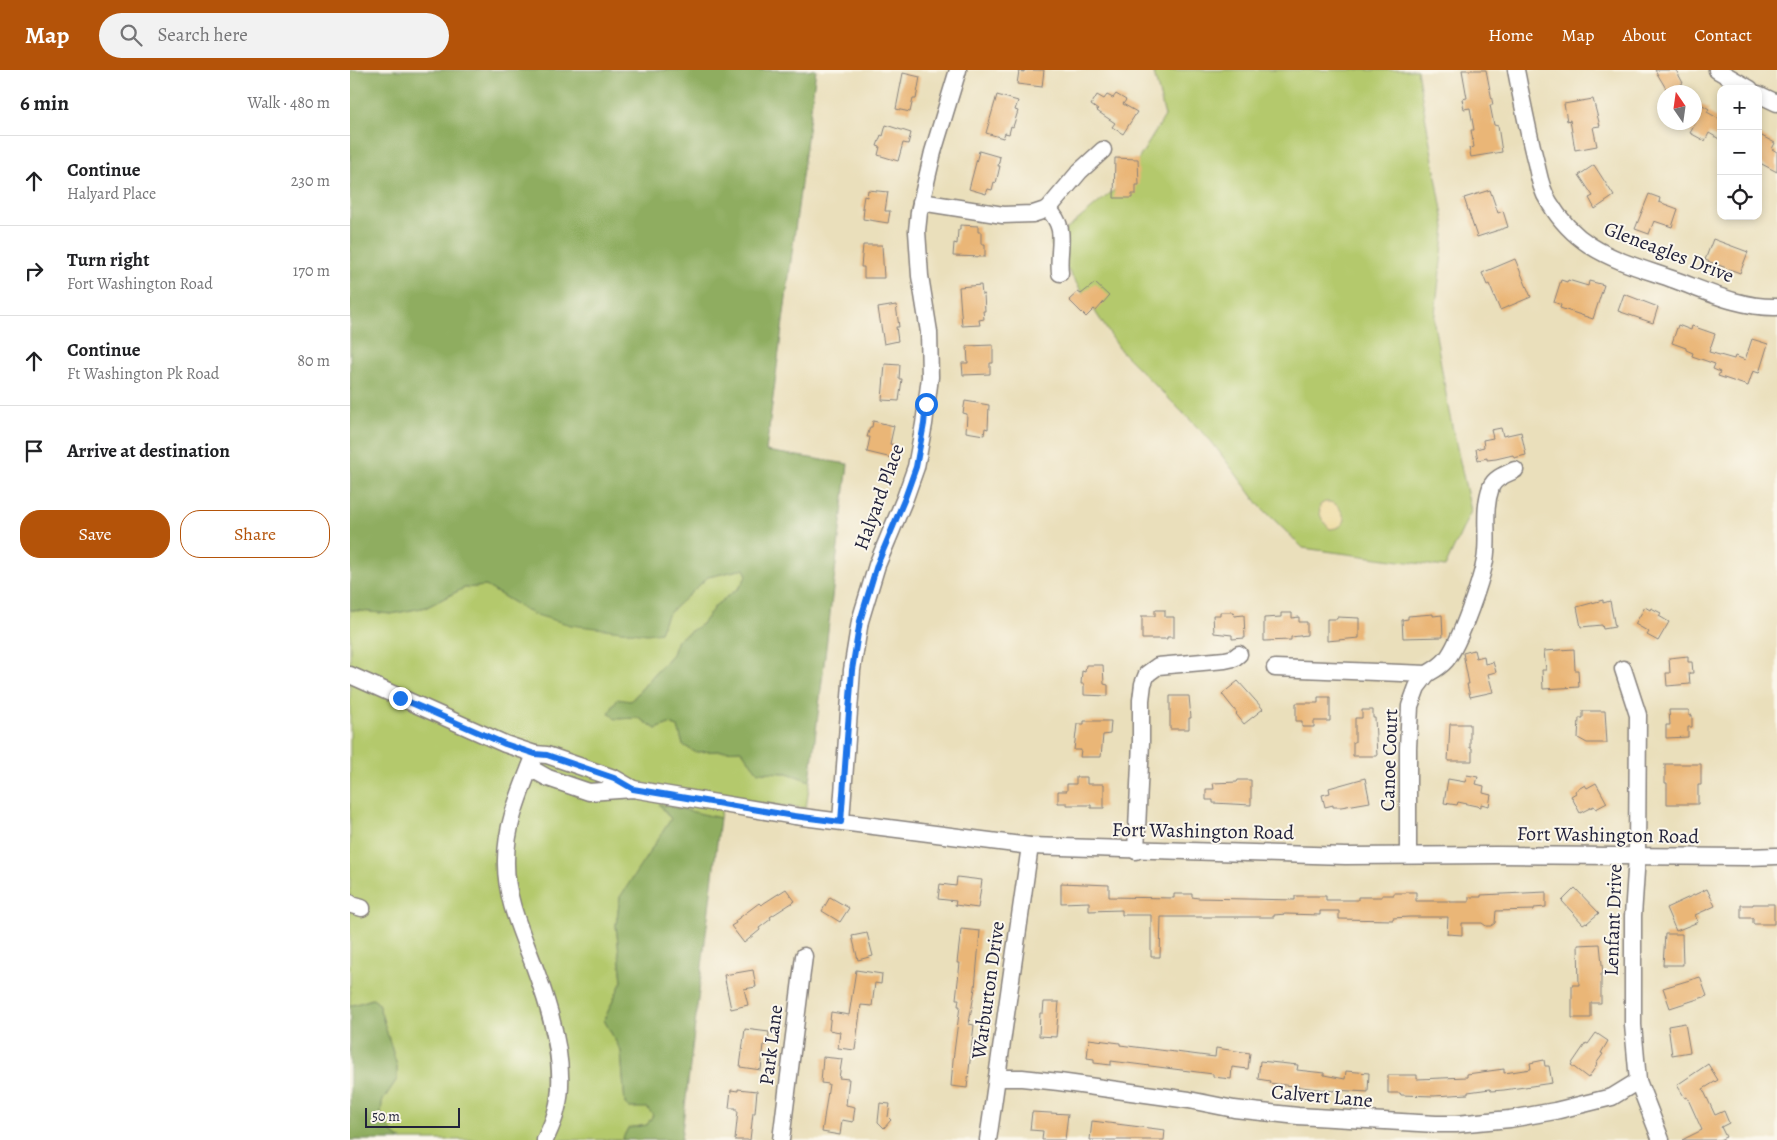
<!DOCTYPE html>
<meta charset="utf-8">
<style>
:root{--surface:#fff;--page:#f2f2f2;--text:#202124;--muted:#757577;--line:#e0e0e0;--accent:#b45309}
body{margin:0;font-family:Alegreya,serif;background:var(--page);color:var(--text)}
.controls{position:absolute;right:15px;top:15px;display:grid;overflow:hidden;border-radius:10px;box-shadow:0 2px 8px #0003}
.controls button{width:45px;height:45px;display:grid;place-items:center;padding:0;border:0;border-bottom:1px solid var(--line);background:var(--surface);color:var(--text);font:25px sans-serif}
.compass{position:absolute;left:1307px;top:15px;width:45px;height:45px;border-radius:50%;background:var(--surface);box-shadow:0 2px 8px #0003;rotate:347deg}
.scale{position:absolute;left:15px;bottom:12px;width:95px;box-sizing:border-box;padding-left:5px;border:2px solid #22223b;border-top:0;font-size:14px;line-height:18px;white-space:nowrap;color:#22223b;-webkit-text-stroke:4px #fbf7ec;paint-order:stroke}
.stop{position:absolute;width:15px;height:15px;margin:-11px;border:4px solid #1a73e8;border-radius:50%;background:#fff}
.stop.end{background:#1a73e8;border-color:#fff;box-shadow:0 1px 5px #0008}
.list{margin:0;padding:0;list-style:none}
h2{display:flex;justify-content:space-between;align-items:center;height:65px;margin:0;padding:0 20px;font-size:21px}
h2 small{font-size:16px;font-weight:400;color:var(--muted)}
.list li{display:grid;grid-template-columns:32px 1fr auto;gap:15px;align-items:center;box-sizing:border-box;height:90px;padding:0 20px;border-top:1px solid var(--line)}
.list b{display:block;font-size:19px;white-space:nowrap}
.list p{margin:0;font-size:16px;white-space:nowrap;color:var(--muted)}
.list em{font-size:16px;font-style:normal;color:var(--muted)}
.actions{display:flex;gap:10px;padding:15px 20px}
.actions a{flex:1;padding:11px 0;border:1px solid var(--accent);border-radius:20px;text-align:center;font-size:18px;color:var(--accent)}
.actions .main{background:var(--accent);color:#fff}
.icon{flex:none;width:28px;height:28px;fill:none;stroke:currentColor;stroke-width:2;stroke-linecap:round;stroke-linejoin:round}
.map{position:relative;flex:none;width:1427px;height:1070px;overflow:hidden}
header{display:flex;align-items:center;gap:30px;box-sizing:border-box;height:70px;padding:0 25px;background:var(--accent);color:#fff}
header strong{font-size:24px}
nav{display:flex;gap:28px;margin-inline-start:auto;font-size:18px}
.search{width:350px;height:45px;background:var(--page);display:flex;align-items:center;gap:12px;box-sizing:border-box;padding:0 18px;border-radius:28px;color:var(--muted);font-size:19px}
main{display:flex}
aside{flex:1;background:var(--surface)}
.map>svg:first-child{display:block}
</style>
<header>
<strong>Map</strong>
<div class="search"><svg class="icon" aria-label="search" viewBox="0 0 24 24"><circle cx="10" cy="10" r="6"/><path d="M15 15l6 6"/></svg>Search here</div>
<nav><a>Home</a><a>Map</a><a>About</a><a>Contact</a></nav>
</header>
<main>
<aside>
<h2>6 min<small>Walk · 480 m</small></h2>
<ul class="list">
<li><svg class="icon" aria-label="ahead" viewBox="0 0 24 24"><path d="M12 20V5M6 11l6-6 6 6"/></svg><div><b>Continue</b><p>Halyard Place</p></div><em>230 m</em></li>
<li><svg class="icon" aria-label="right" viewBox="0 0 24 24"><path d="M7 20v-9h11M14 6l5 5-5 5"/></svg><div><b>Turn right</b><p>Fort Washington Road</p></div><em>170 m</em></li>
<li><svg class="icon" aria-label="ahead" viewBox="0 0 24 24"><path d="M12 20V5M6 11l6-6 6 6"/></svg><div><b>Continue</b><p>Ft Washington Pk Road</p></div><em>80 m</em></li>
<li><svg class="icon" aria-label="arrive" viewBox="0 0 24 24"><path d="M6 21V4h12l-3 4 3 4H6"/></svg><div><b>Arrive at destination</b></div></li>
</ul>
<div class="actions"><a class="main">Save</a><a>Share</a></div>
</aside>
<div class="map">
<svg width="1427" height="1070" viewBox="0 0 1427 1070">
<rect width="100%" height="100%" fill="#fbf7ec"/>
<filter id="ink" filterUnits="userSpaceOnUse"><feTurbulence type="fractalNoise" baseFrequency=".02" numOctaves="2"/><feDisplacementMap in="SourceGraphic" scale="10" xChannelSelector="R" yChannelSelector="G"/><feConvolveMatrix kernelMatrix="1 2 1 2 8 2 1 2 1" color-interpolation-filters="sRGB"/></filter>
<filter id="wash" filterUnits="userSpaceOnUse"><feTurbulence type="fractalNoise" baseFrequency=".0096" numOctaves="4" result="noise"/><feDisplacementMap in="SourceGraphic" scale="20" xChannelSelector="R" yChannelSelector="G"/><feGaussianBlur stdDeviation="1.12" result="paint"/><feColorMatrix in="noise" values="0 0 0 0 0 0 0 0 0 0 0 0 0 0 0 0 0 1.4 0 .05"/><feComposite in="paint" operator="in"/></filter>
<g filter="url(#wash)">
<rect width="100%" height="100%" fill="#eadfbb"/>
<!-- green -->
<g fill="#b4c96c" stroke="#6b7654">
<path d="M803 0H1067L1095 157 1084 253 1099 342 1121 441 1095 497 953 478 910 436 861 371 771 281 700 173 775 111 815 46Z"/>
<path d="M394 499 397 505 390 517 366 535 352 554 327 570 322 584 265 649 289 648 306 659 319 654 328 657 333 675 345 682 391 680 408 702 437 703 460 711 456 738 373 730 370 748 310 735 321 749 270 828 266 855 272 911 254 950 271 981 275 1034 280 1038 297 1037 303 1045 297 1055 278 1058 272 1070H52L45 1066 31 1047 32 1032 47 1009V996L28 933 22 929 0 936V540L41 544 77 537 114 518 136 516 183 544 310 562 317 545 358 507Z"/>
</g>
<!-- forest -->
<g fill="#8fad60" stroke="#58684e">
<path d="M0 0H466L416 381 498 394 460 711 437 703 408 702 391 680 345 682 333 675 328 657 319 654 306 659 289 648 265 649 259 643 267 629 281 631 322 584 327 570 352 554 366 535 390 517 397 505 394 499 358 507 317 545 310 562 297 564 221 555 183 544 136 516 114 518 77 537 41 544 0 540Z"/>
<path d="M309 734 370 748 331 1070H272L278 1058 297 1055 303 1045 297 1038H280L275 1034 271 981 254 950 272 911 266 855 270 827 321 749Z"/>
<path d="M23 929 28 933 47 996V1009L32 1032 31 1047 45 1066 52 1070H0V936Z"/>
</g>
<!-- sand -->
<path fill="#eeda9e" stroke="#887e6c" d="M975 432C988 431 991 440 995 450 991 457 988 458 980 459 973 452 968 445 970 435Z"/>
<g id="blocks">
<!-- building -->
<g fill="#eab677">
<path d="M674 0H694L692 17 667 14 669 1 674 2Z"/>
<path d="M1112 0H1136L1143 35H1140L1144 55 1148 56 1152 82 1121 87 1119 78 1124 77 1121 60H1124L1120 38 1114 39 1112 29 1117 28Z"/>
<path d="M1305 0H1326L1333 13 1318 22Z"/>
<path d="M553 3 570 7 566 29H563L560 42 546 39Z"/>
<path d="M766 24 776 30 773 34 787 42 773 64 762 57 765 53 747 41 748 40 741 35 747 25 754 29 757 25 763 28Z"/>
<path d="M647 25 668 31 665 40 668 41 663 57 661 56 659 64 655 63 653 68 636 63Z"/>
<path d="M1243 29 1250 56 1243 57 1247 76 1225 80 1220 50 1217 51 1214 34Z"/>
<path d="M1348 32 1359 39 1357 42 1371 50V70L1359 63 1355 71 1340 63 1345 54 1344 38Z"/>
<path d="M536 55 561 63 558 74 553 73 548 91 528 85 530 77 527 76 531 65 533 66Z"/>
<path d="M1408 64 1425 73 1422 79 1427 82V102L1408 92Z"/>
<path d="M629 81 650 87 648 96H650L646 113 644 112 642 120 638 119 636 124 619 119Z"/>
<path d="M765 88 788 89 789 115H786V124H782V128H764Z"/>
<path d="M1244 95 1264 126 1245 139 1239 128 1243 126 1229 105Z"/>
<path d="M518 120 538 122 535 141H540L538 153 513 149 514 138H512L514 126 517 127Z"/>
<path d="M1140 120 1148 143 1153 141 1158 157 1127 167 1114 128Z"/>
<path d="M1299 124 1310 128 1309 132 1328 139 1322 157 1304 151 1299 164 1285 159Z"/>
<path d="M610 155 628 156V162H631V174H635V187L603 186 604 173 607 174 608 160H610Z"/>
<path d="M1363 169 1398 182 1390 203 1355 190Z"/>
<path d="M513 175H532L534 208H514V197H511Z"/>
<path d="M1165 189 1181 227 1150 240 1139 214 1137 215 1132 203Z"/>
<path d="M1211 210 1217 212 1218 210 1238 216 1239 211 1254 215 1243 249 1210 238 1211 235 1204 232Z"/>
<path d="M745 213 759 226 746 241 744 239 736 247 719 230 728 222 731 224Z"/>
<path d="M631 215 632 225 634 224 635 241H633L634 249 629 250 630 255 612 256 609 217Z"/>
<path d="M1274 224 1308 237 1303 253 1268 241Z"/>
<path d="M546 235 549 257H546L548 271 534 274 528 238Z"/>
<path d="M1328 255 1341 260 1342 256 1365 264 1359 282 1384 289 1385 286 1395 290 1402 269 1418 274 1409 303 1403 301 1398 316 1368 306 1370 302 1363 299 1365 294 1342 286 1343 283 1336 280V278L1322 273Z"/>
<path d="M643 275V293H640V304L613 305 612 293H618L617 276Z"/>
<path d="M535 294 550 295 549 309H552L549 331 532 330Z"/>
<path d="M615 331 639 335 638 359 635 358 634 365 616 362 617 344 613 343Z"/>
<path d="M523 351 544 356 540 374 545 375 542 388 517 382 520 367H517L520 357H522Z"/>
<path d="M1151 358 1153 366 1171 362 1176 385 1164 388 1163 385 1146 389 1137 390V388L1128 390 1126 379 1134 377 1133 370 1143 368 1141 360Z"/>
<path d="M1253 530V533L1260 531 1265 557 1253 559 1252 555 1231 557 1227 537Z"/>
<path d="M1295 537 1300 540 1301 538 1311 543 1309 546 1319 552 1308 571 1297 565 1299 562 1285 554Z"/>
<path d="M805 540H815V547H824V567H817V569H792V546H805Z"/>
<path d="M870 542H883L884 546 894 545 895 568 882 569V565L864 563 863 545H870Z"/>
<path d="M931 543H942V548L949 547V552H957V565L941 567V570L914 571V548L931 547Z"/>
<path d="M1083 544V546L1092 545 1093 567 1053 568 1052 550 1058 549V546Z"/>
<path d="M987 547 1009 548V568L977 571V549H987Z"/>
<path d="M1224 579 1225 600H1228L1229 617 1193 619 1192 600H1196L1194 581Z"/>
<path d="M1124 580 1126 588 1134 586 1135 594 1143 592 1146 602 1138 604 1143 622 1120 627 1117 614H1119L1113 583Z"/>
<path d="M1338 586V592H1342L1343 603H1339L1340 614 1317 616 1316 603H1320L1319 588Z"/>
<path d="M736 595H753L754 614 758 615V626L734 625V614H731L732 601 735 602Z"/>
<path d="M888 611 913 639 894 654 886 644 887 643 872 624Z"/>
<path d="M820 626H839L841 648H839V659H820Z"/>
<path d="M968 627H980V651H964V657H952V651H946V633H968Z"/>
<path d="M1012 640H1023V648H1025L1027 686H1003V672H1005V648H1012Z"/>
<path d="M1319 640H1339V646L1342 645V657H1338V667L1316 668V655H1320Z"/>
<path d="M1233 641H1255L1257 673H1237L1228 668 1229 648H1233Z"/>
<path d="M734 651H761L760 664 753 665 751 687H730L731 680H724L727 654H734Z"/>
<path d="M1100 654H1120V678H1122V691H1098Z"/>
<path d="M1315 694H1351V715H1348V734H1317V713H1315Z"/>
<path d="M1117 705 1128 707 1126 714 1134 716 1133 723 1141 725 1139 736 1131 734V737L1108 732 1107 735 1094 733 1098 709 1115 712Z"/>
<path d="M726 707H737V714H754V738H741V735H717V733H708V721H717V714H726Z"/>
<path d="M1015 708 1020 732 991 737H983V735L975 737 972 725 980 723 979 718Z"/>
<path d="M888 710H901V735L863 733V730H856V719H864L863 713 887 712Z"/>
<path d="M1246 713 1257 733 1246 739 1244 736 1230 743 1221 726 1226 723 1225 721 1235 715 1237 718Z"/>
<path d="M607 807 632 810 628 838 605 835 606 831 588 829 590 814 606 816Z"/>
<path d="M711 813 759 815V827L824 828V824H842V827L848 828 945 830V826H976V830H1008V827H1032V825H1044V823H1056V822H1066V831H1099V832H1119V827H1131V825L1196 822V837L1184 838V840L1146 841 1145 853 1141 856H1136L1132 853H1112V865L1097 864 1098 847H1059L1043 848V850L989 849V841H970V845L936 844 924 845V847H811L810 887H801V845H772V840L739 841V832L711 833Z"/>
<path d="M1225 818 1249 843 1237 853 1236 852 1233 854 1212 831Z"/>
<path d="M436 819 445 831 420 847 421 849 409 858 410 860 394 873 381 856 386 853 385 851 409 833 411 835Z"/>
<path d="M1357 819 1365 836 1345 845 1348 852 1326 861 1316 838Z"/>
<path d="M480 827 499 838 490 852 472 841Z"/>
<path d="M1403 834H1424V854H1403V848H1391V835H1403Z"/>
<path d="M611 859 630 861 625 918 619 954 624 955 617 1018 601 1016 603 990 610 936H608L609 929H606L610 893H607Z"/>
<path d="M517 863 523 886 508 890 502 866Z"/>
<path d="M1315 864H1332L1333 895H1313Z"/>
<path d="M1250 874 1253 904H1251V933H1241V948H1222V915H1229L1228 875Z"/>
<path d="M403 900 406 917 394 919 398 935 381 939 374 905Z"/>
<path d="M506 900 532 904 531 914 525 913 522 936 511 935 505 980 488 978 490 962 479 960 481 942 499 945Z"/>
<path d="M1350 907 1357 926 1320 938 1313 918Z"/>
<path d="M694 932H709L706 967 689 966 690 943H693Z"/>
<path d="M1335 953 1340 982 1322 985 1318 956Z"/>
<path d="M395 959 419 962 418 975H414L411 1000 390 997Z"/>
<path d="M1246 963 1258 971 1251 983 1253 984 1246 994 1247 995 1238 1008 1221 995 1236 973 1238 974Z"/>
<path d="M739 969 770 973V975L865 987 866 978 900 983 898 999 882 997 881 1009 863 1007V1004L761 991V995L744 993V989L737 988Z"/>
<path d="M473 987 492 989 489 1008 499 1009 496 1035 505 1037 503 1052 492 1050 490 1065 472 1062 479 1014 471 1013Z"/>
<path d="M1194 990 1195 996H1199L1202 1013 1154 1020 1141 1021 1140 1019 1118 1022V1024L1084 1026 1051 1025 1050 1023H1038V1005H1067V1009L1117 1007V1004L1154 999V1003L1181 999 1180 993Z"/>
<path d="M910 991 948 995 947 1000 974 1003V1005L995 1009 996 1001 1019 1003 1018 1022 984 1020V1021L919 1013 920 1011 908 1009Z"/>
<path d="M1358 994 1368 1010 1353 1019 1365 1045 1374 1041 1379 1053 1371 1057 1376 1067 1369 1070H1332L1352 1060 1337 1027 1335 1028 1327 1015Z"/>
<path d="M388 1019 407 1021 405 1043H403L400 1070H385L388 1041H386V1038H379L381 1020 388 1021Z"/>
<path d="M530 1033 540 1034 538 1047 541 1050 534 1058 528 1052Z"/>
<path d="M682 1042 718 1044 715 1070H692L693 1061 680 1060Z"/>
<path d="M742 1051 815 1060 814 1070H740Z"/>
</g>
</g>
</g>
<g filter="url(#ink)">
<use href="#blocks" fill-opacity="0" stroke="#86807b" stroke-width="1"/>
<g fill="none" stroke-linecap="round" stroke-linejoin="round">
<defs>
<g id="minor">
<path d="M1166 0C1172 31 1178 62 1186 93 1189 106 1191 120 1199 132 1209 149 1224 165 1241 176 1266 192 1297 200 1325 210 1358 222 1391 238 1427 237"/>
<path d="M1367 0 1400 19"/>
<path d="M1408 24 1427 33"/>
<path d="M571 132 653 145 683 144 698 139 730 101 753 80"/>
<path d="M698 139C719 160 707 176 710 203"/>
<path d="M925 598 1077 604C1084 600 1090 597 1096 590 1109 575 1135 503 1136 482 1138 461 1133 439 1141 417 1144 408 1156 404 1165 400"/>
<path d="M1273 599 1288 645 1287 786 1283 846V955L1288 1011 1311 1070"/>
<path d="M0 605 155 674 185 684 197 685 264 708 283 719"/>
<path d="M185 684C172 719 156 752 156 790 155 831 174 867 187 904 201 942 218 1001 206 1042 204 1051 199 1061 195 1070"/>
<path d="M180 698 198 708 239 722 283 719 445 746 680 776 995 786 1147 785 1397 787 1427 786"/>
<path d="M491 751 502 600 510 551 527 495 555 428 566 397 574 354 580 307 579 262 570 206 567 161 569 142 583 82 608 0"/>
<path d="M786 781 791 672V630L793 614 797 604 808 596 875 590 884 588 889 584"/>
<path d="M1058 784V678L1060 636 1067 617 1077 604"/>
<path d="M0 833 2 835 12 838"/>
<path d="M647 1008H672L709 1012 839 1030 884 1039 948 1046 1086 1054H1106L1160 1049 1205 1041 1262 1027 1288 1011"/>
<path d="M431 1070 454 886"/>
<path d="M638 1070 680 776"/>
</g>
</defs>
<!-- minor casing -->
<use href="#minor" stroke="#86807b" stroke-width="19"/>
<!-- minor -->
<use href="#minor" stroke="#fff" stroke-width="16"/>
</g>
</g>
<g fill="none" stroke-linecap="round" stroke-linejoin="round" filter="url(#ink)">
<!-- route -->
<path stroke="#1a73e8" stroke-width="6" d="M50 628 155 674 185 684 197 685 264 708 283 719 444 746 491 752 502 600 510 551 527 495 555 428 566 397 574 354 576 334"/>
</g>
<g text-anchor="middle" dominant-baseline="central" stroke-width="4" stroke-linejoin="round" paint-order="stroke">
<!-- street labels -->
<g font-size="20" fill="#22223b" stroke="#fbf7ec">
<text transform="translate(1319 182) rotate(21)">Gleneagles Drive</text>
<text transform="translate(529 427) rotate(-70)">Halyard Place</text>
<text transform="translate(1039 690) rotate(-88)">Canoe Court</text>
<text transform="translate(853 761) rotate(1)">Fort Washington Road</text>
<text transform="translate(1258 765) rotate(1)">Fort Washington Road</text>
<text transform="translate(1263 850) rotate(-88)">Lenfant Drive</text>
<text transform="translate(638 920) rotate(-82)">Warburton Drive</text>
<text transform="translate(421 975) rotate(-83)">Park Lane</text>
<text transform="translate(972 1026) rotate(5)">Calvert Lane</text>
</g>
</g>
</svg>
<div class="controls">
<button>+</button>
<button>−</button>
<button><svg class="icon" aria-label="locate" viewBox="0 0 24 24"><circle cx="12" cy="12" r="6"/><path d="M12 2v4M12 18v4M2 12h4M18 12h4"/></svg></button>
</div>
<svg class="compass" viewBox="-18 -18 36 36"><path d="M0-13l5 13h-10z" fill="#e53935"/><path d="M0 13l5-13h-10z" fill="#757577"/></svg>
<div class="scale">50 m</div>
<div class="stop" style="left:576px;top:334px"></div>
<div class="stop end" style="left:50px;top:628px"></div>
</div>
</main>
